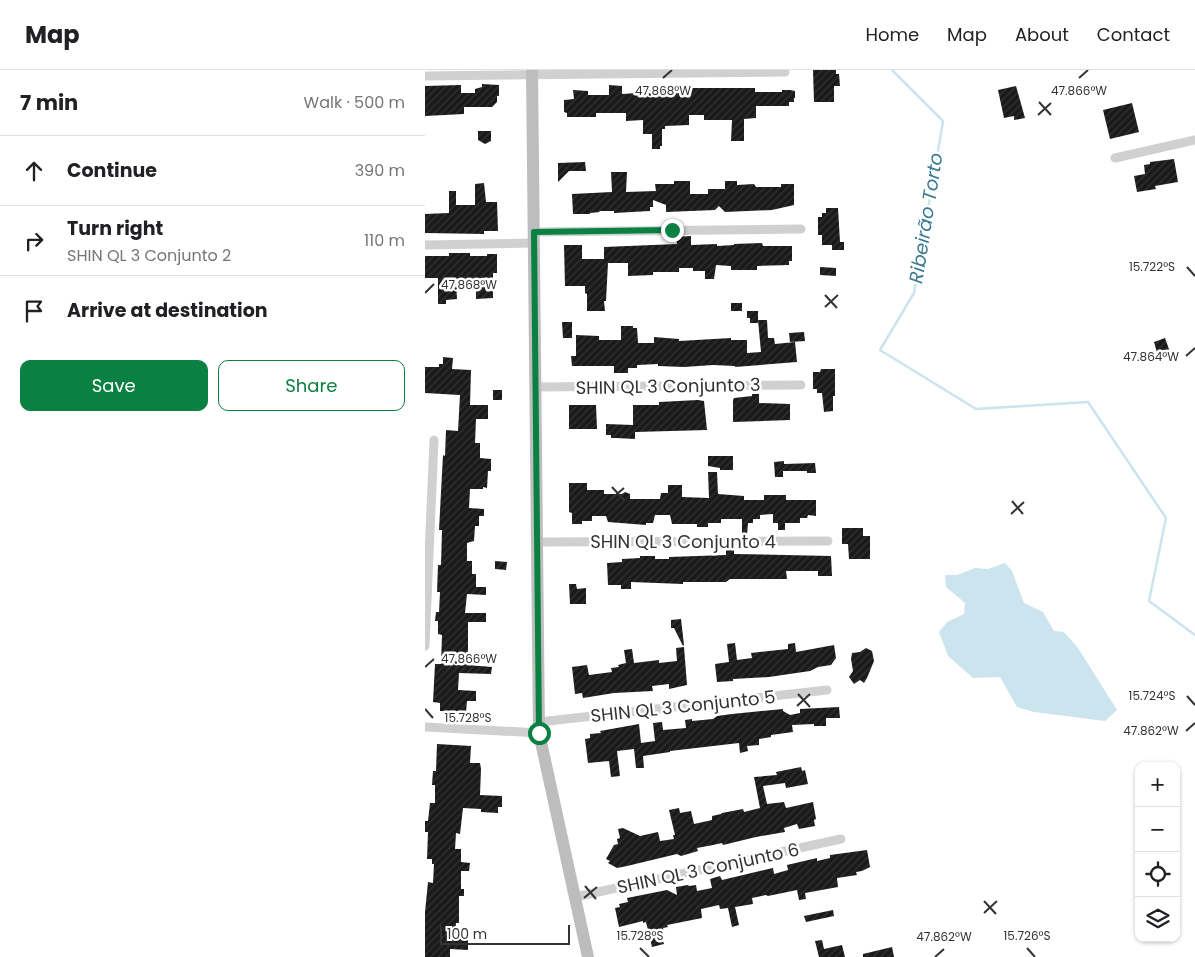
<!DOCTYPE html>
<meta charset="utf-8">
<style>
:root{--surface:#fff;--page:#f6f6f6;--text:#202124;--muted:#757577;--line:#e0e0e0;--accent:#0b8043}
body{margin:0;font-family:Poppins,sans-serif;background:var(--page);color:var(--text)}
.controls{position:absolute;right:15px;bottom:15px;display:grid;overflow:hidden;border-radius:10px;box-shadow:0 1px 4px #0004}
.controls button{width:45px;height:45px;display:grid;place-items:center;padding:0;border:0;border-bottom:1px solid var(--line);background:var(--surface);color:var(--text);font:25px sans-serif}
.scale{position:absolute;left:15px;bottom:12px;width:130px;box-sizing:border-box;padding-left:5px;border:2px solid #333;border-top:0;font-size:14px;line-height:18px;white-space:nowrap;color:#333;-webkit-text-stroke:4px #fff;paint-order:stroke}
.stop{position:absolute;width:15px;height:15px;margin:-11px;border:4px solid #0b8043;border-radius:50%;background:#fff}
.stop.end{background:#0b8043;border-color:#fff;box-shadow:0 1px 5px #0008}
.list{margin:0;padding:0;list-style:none}
h2{display:flex;justify-content:space-between;align-items:center;height:65px;margin:0;padding:0 20px;font-size:21px}
h2 small{font-size:16px;font-weight:400;color:var(--muted)}
.list li{display:grid;grid-template-columns:32px 1fr auto;gap:15px;align-items:center;box-sizing:border-box;height:70px;padding:0 20px;border-top:1px solid var(--line)}
.list b{display:block;font-size:19px;white-space:nowrap}
.list p{margin:0;font-size:16px;white-space:nowrap;color:var(--muted)}
.list em{font-size:16px;font-style:normal;color:var(--muted)}
.actions{display:flex;gap:10px;padding:15px 20px}
.actions a{flex:1;padding:11px 0;border:1px solid var(--accent);border-radius:10px;text-align:center;font-size:18px;color:var(--accent)}
.actions .main{background:var(--accent);color:#fff}
.icon{flex:none;width:28px;height:28px;fill:none;stroke:currentColor;stroke-width:2;stroke-linecap:round;stroke-linejoin:round}
.map{position:relative;flex:none;width:770px;height:887px;overflow:hidden}
header{display:flex;align-items:center;gap:30px;box-sizing:border-box;height:70px;padding:0 25px;background:var(--surface);border-bottom:1px solid var(--line)}
header strong{font-size:24px}
nav{display:flex;gap:28px;margin-inline-start:auto;font-size:18px}
main{display:flex}
aside{flex:1;background:var(--surface)}
.map>svg:first-child{display:block}
</style>
<header>
<strong>Map</strong>
<nav><a>Home</a><a>Map</a><a>About</a><a>Contact</a></nav>
</header>
<main>
<aside>
<h2>7 min<small>Walk · 500 m</small></h2>
<ul class="list">
<li><svg class="icon" aria-label="ahead" viewBox="0 0 24 24"><path d="M12 20V5M6 11l6-6 6 6"/></svg><div><b>Continue</b></div><em>390 m</em></li>
<li><svg class="icon" aria-label="right" viewBox="0 0 24 24"><path d="M7 20v-9h11M14 6l5 5-5 5"/></svg><div><b>Turn right</b><p>SHIN QL 3 Conjunto 2</p></div><em>110 m</em></li>
<li><svg class="icon" aria-label="arrive" viewBox="0 0 24 24"><path d="M6 21V4h12l-3 4 3 4H6"/></svg><div><b>Arrive at destination</b></div></li>
</ul>
<div class="actions"><a class="main">Save</a><a>Share</a></div>
</aside>
<div class="map">
<svg width="770" height="887" viewBox="0 0 770 887">
<defs>
<pattern id="building-hatch" width="6" height="6" patternUnits="userSpaceOnUse" patternTransform="scale(1.25)"><rect width="6" height="6" fill="#1a1a1a"/><path d="M-1 1l2-2M0 6l6-6M5 7l2-2" fill="none" stroke="#333"/></pattern>
</defs>
<rect width="100%" height="100%" fill="#fff"/>
<!-- water -->
<path fill="#cbe4ed" d="M580 493 587 501 599 533 618 542 629 561 639 562 653 578 692 640 680 651 609 642 592 637 575 607 548 608 523 586 514 562 522 552 539 544 540 533 521 517 520 505H532L550 498 563 499Z"/>
<g fill="none" stroke-linecap="round" stroke-linejoin="round">
<!-- stream -->
<path stroke="#cbe4ed" stroke-width="2.5" d="M467 0 518 51 489 223 455 280 551 339 663 332 741 448 724 531 770 565"/>
</g>
<!-- building -->
<g fill="url(#building-hatch)">
<path d="M388 0H411V4H414L415 16H409V32H389Z"/>
<path d="M57 14 74 15V26H72V32L67 37H39V44L0 46V16L36 15V23H50V19L57 17Z"/>
<path d="M184 15 197 16V24L212 23 214 17H226V20L246 19V22H259L267 18H330V22H357V20H365L370 21V28H369V32H364V36H331V48L319 49V71H306L307 50H279V45H264V55L240 56V59H237V76H235V79H227V64H218V50L201 51V43H171V47H142V43L139 42V30L149 29 148 20 163 21V25H184Z"/>
<path d="M591 16 600 48 589 50V46L579 48 573 20Z"/>
<path d="M707 33 714 62 685 69 678 40Z"/>
<path d="M53 61H66V71L60 74 53 70Z"/>
<path d="M749 89 753 112 730 116 731 119 712 122 709 106 720 104 719 95 725 94V92Z"/>
<path d="M160 92 161 101H144L133 112V93Z"/>
<path d="M186 102H202L201 122 231 121 230 114H249V111H265V124H283V119H300V111H312V115L329 114 331 117H356V114H369V135L347 140 300 142 294 136 290 140 241 142V135L228 130V137H225V141L189 143V141H174L175 142 165 143V144H148L147 124 187 122Z"/>
<path d="M59 113 61 132H72L73 161H59V164L0 163V144L24 143V121H31V135H50V114Z"/>
<path d="M401 138H413L415 172H419V180H407V175H397V165H393V147H397V143H401Z"/>
<path d="M266 166V175L292 174V176L309 175V174L337 173 338 176H367V191H364V195L332 196V200H306V196L291 195 289 209H280V201H268V198H254V202H228V205L203 206V193H183L181 231H179L180 241H162V224L160 223V216H140L139 175H157V189H179V177L252 174 251 167Z"/>
<path d="M24 183H45V186H62V184H72V203H68V228L51 229V212H31L32 229 21 230V234H13V208H0V186H24Z"/>
<path d="M395 197 411 198V206L395 205Z"/>
<rect x="306" y="233" width="11" height="8"/>
<path d="M322 241H333V253H325V248H322Z"/>
<path d="M333 250H342L343 268H349L350 274 370 272 372 292 310 297V296L288 295 259 297 233 296V294L212 295V298H203V303H189V296H147L146 286H151V265L174 266V270H196V256H208V258H212L213 273H229V267L254 269V271L306 268V270H322V283L336 282Z"/>
<path d="M137 252H147V268H138Z"/>
<path d="M379 262 380 271 365 272 364 263Z"/>
<path d="M740 268 745 282 733 286 729 272Z"/>
<path d="M18 287 28 288 27 299 46 300 45 335H63V349H51L50 373H55V388L66 389V401H63L62 418 58 417V419H45L44 438 59 439V446H54V456H50L49 471 42 473V491H47V504H51V517H61V525L42 524 40 543H61V552H43V595L67 597 66 604 34 603 33 620 51 621V631H42L41 642 15 641V633L8 632 10 594H16L17 565 13 564V551H10L11 542H14L15 522H12L13 495H16L17 460H14L18 385 20 386 21 360 33 361 35 325 0 323V297H14V294H18Z"/>
<path d="M396 299H410V326H408V341L399 342 397 323H392V319H388V302H395Z"/>
<rect x="68" y="320" width="9" height="10"/>
<path d="M327 324H334V333L365 334V350L308 352V330L309 328 327 326Z"/>
<path d="M273 330 279 331 282 360 210 362V369L191 368H186V365H181V354L208 355V335H234V332Z"/>
<path d="M144 335H171L172 359H144Z"/>
<path d="M283 386H308V400H295V398L283 396Z"/>
<path d="M359 391V394L390 393 391 403H382V401H358V407H350L349 392Z"/>
<path d="M283 402H292L293 424 319 426V430H339V425H361V430H391V446L383 445 382 448H375V453H360V460H353V453H348V444L335 445V449H328V453H323L322 465H317V449H296V453H283V457H272V454H247L245 445H230L228 453H221V455L183 452 181 446H167V451H157V454H147V443L144 442V413H162V420H179V424H197L200 422 205 424V429H235L236 423H243V415H257V427L284 428Z"/>
<path d="M417 458H438V466H445V489H424L423 474H417Z"/>
<path d="M301 480H309V484L406 486 407 506H393V501H361L362 509H305L301 512H258V514L206 512V519H196V515H183L182 493 197 492V489L215 488V486H230V489H244V487L301 485Z"/>
<path d="M70 491 82 492 81 500 70 499Z"/>
<path d="M144 514H151L152 519 161 518V534H145Z"/>
<path d="M256 549 259 575 258 576 249 558H246V550Z"/>
<path d="M310 573 312 590 327 588 326 583 363 579V574L370 573 371 582 409 575 411 588 406 595 393 597 385 601 344 607 308 609V611L292 612 290 594 304 592 302 574Z"/>
<path d="M259 577 262 615 244 619V614L227 616 228 621 189 623 158 628 157 623 150 624 147 597 162 595 164 605 187 602 186 598 194 597 193 595 201 593 199 580 207 579 209 593 234 590V593L252 591 251 578Z"/>
<path d="M441 578 447 581 449 591 442 608 439 613 435 610 429 614 424 607 428 601 426 589 427 583 435 582Z"/>
<path d="M414 637 415 648H401V656H389V654L367 655 368 662 346 665V667L334 669V675L322 676 323 681 315 683 314 673 245 681V682L218 686 219 698H211L209 679 192 681 195 706 186 707 184 691 163 693 160 669 165 668V664L176 663 175 661 214 654 216 673 230 671 228 653 237 652 238 660 261 658 260 650 267 649V651L288 649 292 646 307 644 358 639V641L365 645 375 643V639Z"/>
<path d="M12 674 46 676 45 693H55L56 699 55 725 77 726V737H73V743L56 742V739L38 738 35 764 31 763 30 779H36V792L45 793 44 801H36V819H39V826H34V853H31L30 869H43V880L25 879V887H0V842L3 812 8 813 9 794H7V789H2L3 762H0V751H3L5 733H10V715H7L8 701H11Z"/>
<path d="M376 697 377 701 380 700 383 714 361 718 360 713 338 716 342 734 359 732 361 738 388 732 391 749 389 750 390 756 374 759 372 754 359 758 360 762 331 767 298 775 297 773 288 775 272 778 273 781 256 786 252 784 202 796 192 798 183 793 185 791 181 789 189 775 193 774 192 769 195 768 193 759 198 758 215 766 233 762 235 771 249 769 248 765H250L244 740 254 738 255 743 266 741 269 754 287 750V746L296 744 297 743 318 739 319 742 335 738 329 707 352 705 351 702Z"/>
<path d="M442 780 445 797 437 801 431 802 432 805 412 808 413 817 380 823 381 829 374 830 372 820 343 826 341 825 327 828 328 834 310 837 314 855 307 857 303 838 295 839 294 835 276 839 277 848 242 855 243 857 238 858 240 868H237L239 874 227 877 221 852 218 853V851L194 857 190 838 195 837 194 834 203 832 202 828 242 820 252 825 251 817 263 815 264 816 271 815 272 821 287 818 285 809 295 806 297 810 348 798 349 804 363 800 362 795 392 788V791L405 788V785Z"/>
<path d="M408 840 409 846 381 852 379 846Z"/>
<path d="M397 870 399 879 417 875 420 887H394L390 871Z"/>
<path d="M467 877 469 887H438V884Z"/>
</g>
<g fill="none" stroke-linecap="round" stroke-linejoin="round">
<!-- street -->
<g stroke="#d0d0d0" stroke-width="9">
<path d="M0 6 360 2"/>
<path d="M690 88 770 70"/>
<path d="M109 162 376 159"/>
<path d="M0 175 109 173"/>
<path d="M109 317 376 315"/>
<path d="M112 472 403 471"/>
<path d="M0 576 9 370"/>
<path d="M114 652 402 620"/>
<path d="M0 657 114 663"/>
<path d="M150 827 416 769"/>
</g>
<!-- secondary -->
<path stroke="#bdbdbd" stroke-width="12" d="M107 0 114 663 163 887"/>
</g>
<g fill="none" stroke-linecap="round" stroke-linejoin="round">
<!-- route -->
<path stroke="#0b8043" stroke-width="6" d="M114 663 109 162 247 160"/>
</g>
<!-- ticks -->
<path fill="none" stroke="#333" stroke-width="2" d="M238 8 247 0M654 8 663 0M614 32 626 45M613 45 626 33M762 197 770 206M0 223 9 214M400 225 412 238M400 237 413 225M761 286 770 278M187 417 199 430M186 429 199 418M587 431 598 444M586 444 599 432M0 597 9 589M373 624 385 637M762 626 770 635M372 636 385 624M0 639 8 648M761 661 770 653M160 816 171 829M159 828 172 817M559 831 571 844M559 843 572 831M215 878 224 887M602 878 610 887M510 887 519 879"/>
<g text-anchor="middle" dominant-baseline="central" stroke-width="5" stroke-linejoin="round" paint-order="stroke">
<!-- street labels -->
<g font-size="18" fill="#333" stroke="#fff">
<text transform="translate(243 316) rotate(-1)">SHIN QL 3 Conjunto 3</text>
<text x="258" y="471">SHIN QL 3 Conjunto 4</text>
<text transform="translate(258 636) rotate(-6)">SHIN QL 3 Conjunto 5</text>
<text transform="translate(283 798) rotate(-12)">SHIN QL 3 Conjunto 6</text>
</g>
<!-- water labels -->
<g font-size="19" font-style="italic" fill="#3a7b93" stroke="#fff">
<text transform="translate(501 148) rotate(-81)">Ribeirão Torto</text>
</g>
</g>
<g font-size="12" text-anchor="middle" fill="#333" stroke="#fff" stroke-width="5" stroke-linejoin="round" paint-order="stroke">
<text x="238" y="25">47.868°W</text>
<text x="654" y="25">47.866°W</text>
<text x="727" y="201">15.722°S</text>
<text x="44" y="219">47.868°W</text>
<text x="726" y="291">47.864°W</text>
<text x="44" y="593">47.866°W</text>
<text x="727" y="630">15.724°S</text>
<text x="43" y="652">15.728°S</text>
<text x="726" y="665">47.862°W</text>
<text x="215" y="870">15.728°S</text>
<text x="602" y="870">15.726°S</text>
<text x="519" y="871">47.862°W</text>
</g>
</svg>
<div class="controls">
<button>+</button>
<button>−</button>
<button><svg class="icon" aria-label="locate" viewBox="0 0 24 24"><circle cx="12" cy="12" r="6"/><path d="M12 2v4M12 18v4M2 12h4M18 12h4"/></svg></button>
<button><svg class="icon" aria-label="layers" viewBox="0 0 24 24"><path d="M12 4l9 5-9 5-9-5zM3 14l9 5 9-5"/></svg></button>
</div>
<div class="scale">100 m</div>
<div class="stop" style="left:114px;top:663px"></div>
<div class="stop end" style="left:247px;top:160px"></div>
</div>
</main>
